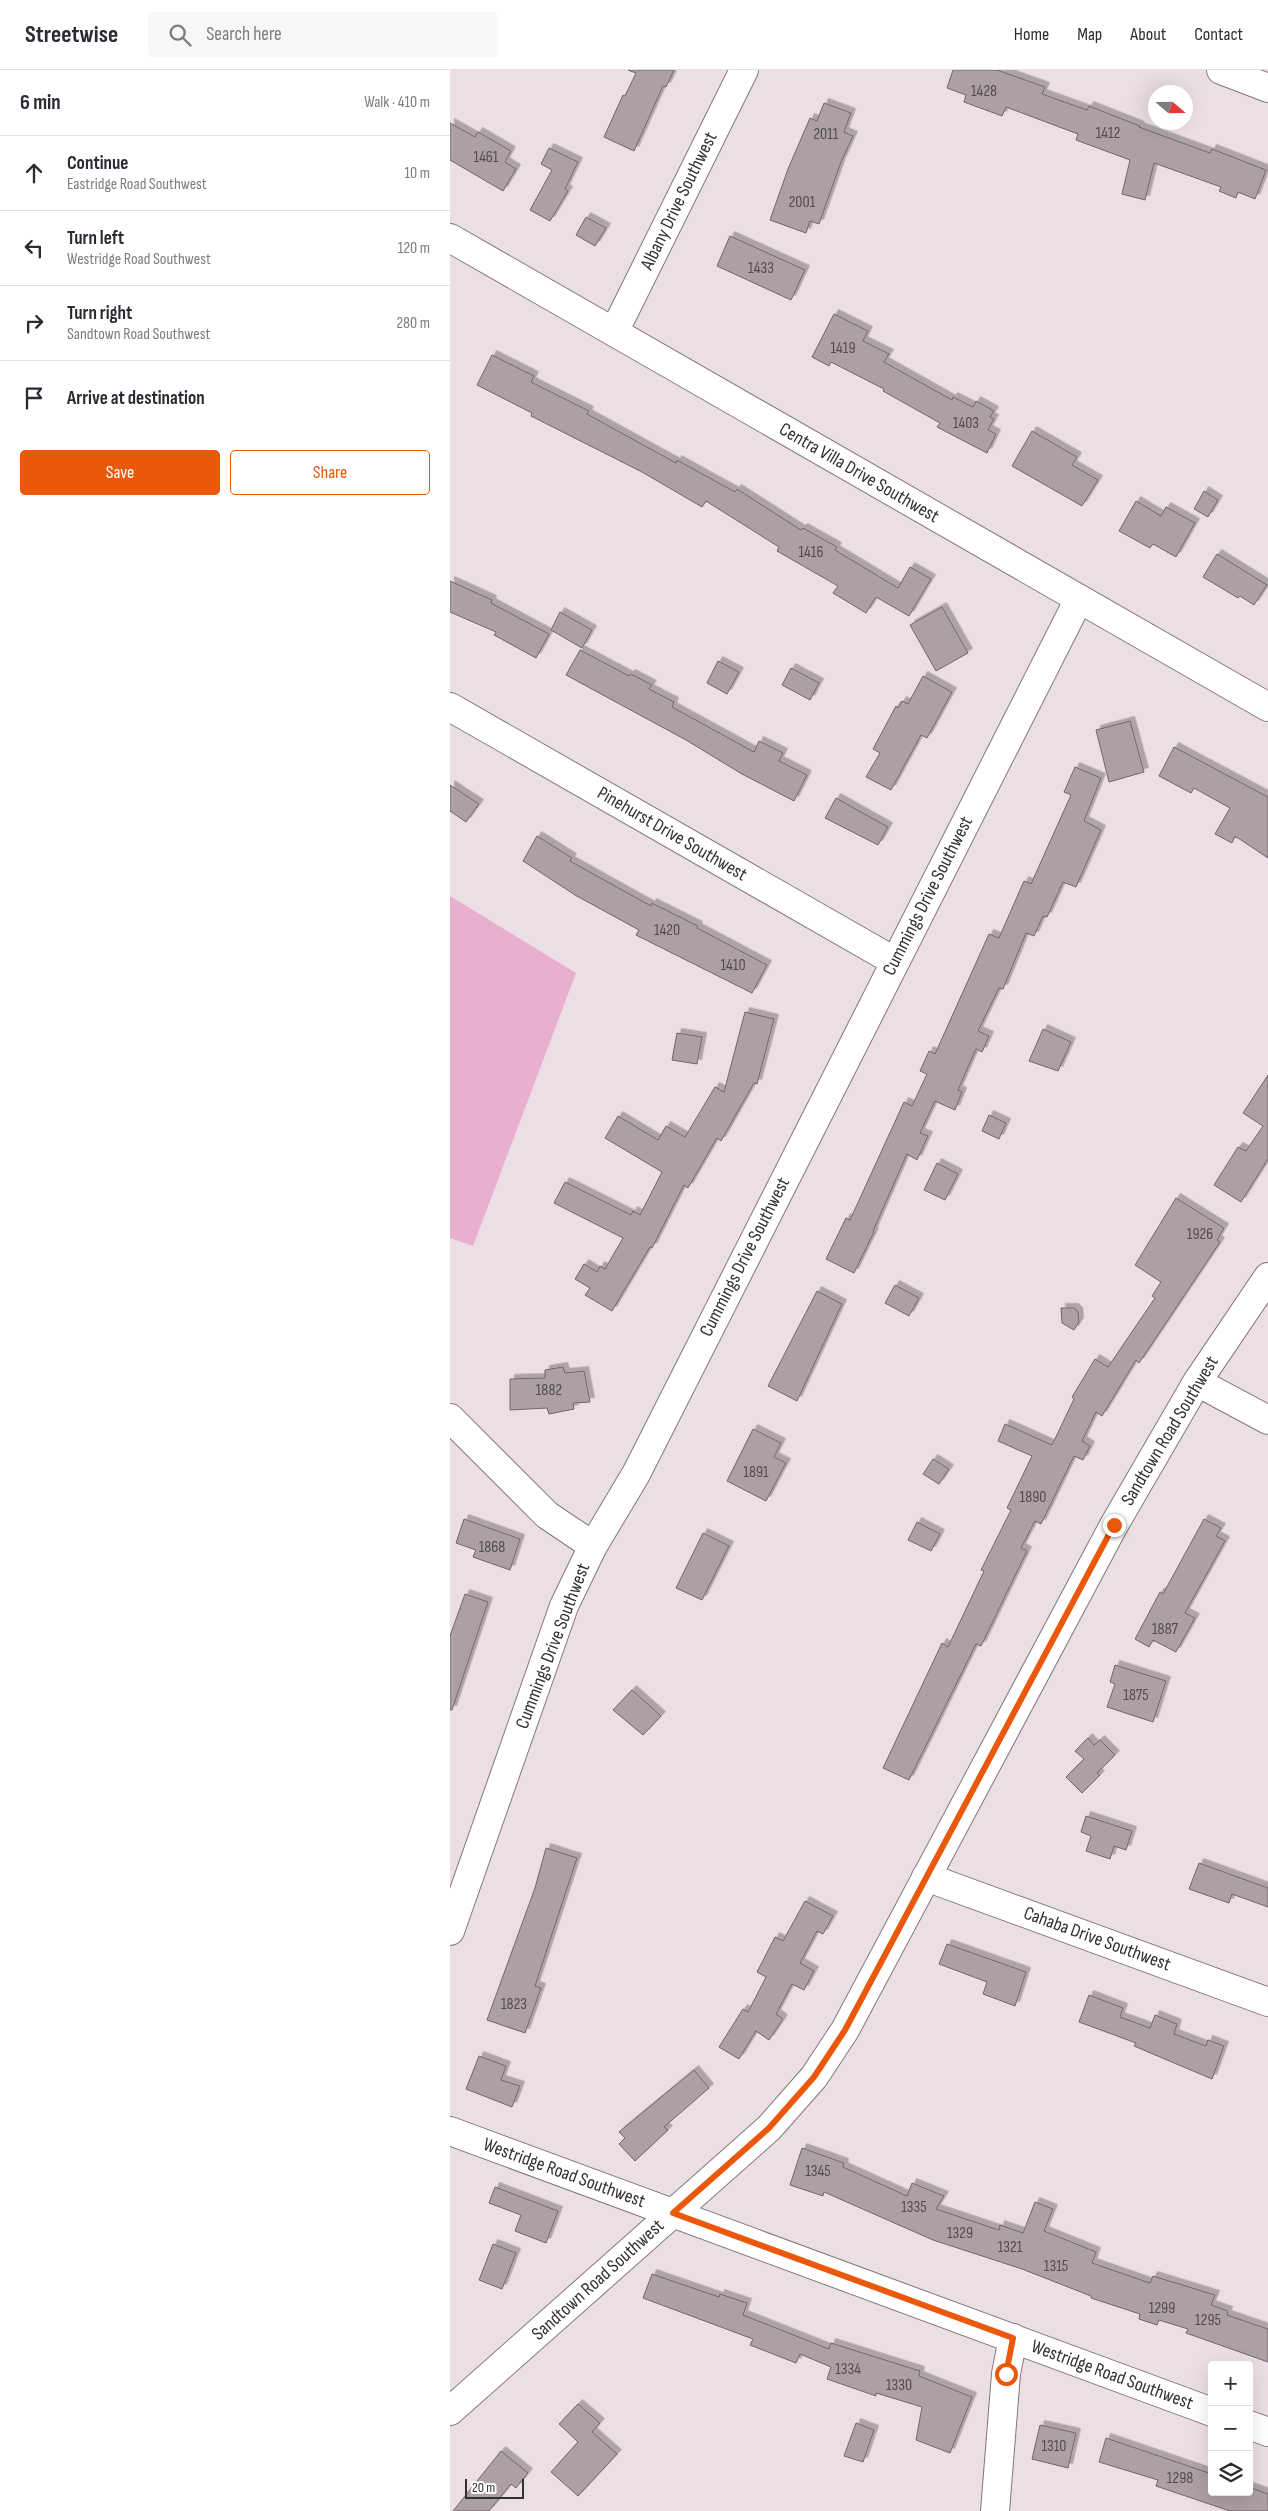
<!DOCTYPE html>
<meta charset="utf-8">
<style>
:root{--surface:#fff;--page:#f7f7f7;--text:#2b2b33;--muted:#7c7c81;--line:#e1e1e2;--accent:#ea580c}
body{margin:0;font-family:"Sofia Sans Condensed",sans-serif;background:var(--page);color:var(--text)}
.controls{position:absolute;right:15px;bottom:15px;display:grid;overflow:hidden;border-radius:5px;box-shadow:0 5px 20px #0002}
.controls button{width:45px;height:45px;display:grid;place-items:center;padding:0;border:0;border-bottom:1px solid var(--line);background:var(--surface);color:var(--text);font:25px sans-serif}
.compass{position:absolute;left:698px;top:15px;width:45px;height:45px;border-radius:50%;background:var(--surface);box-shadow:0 5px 20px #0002;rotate:110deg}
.scale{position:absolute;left:15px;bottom:12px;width:59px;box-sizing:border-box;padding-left:5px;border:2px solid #352f32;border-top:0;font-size:14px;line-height:18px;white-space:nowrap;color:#352f32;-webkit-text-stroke:4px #fff;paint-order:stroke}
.stop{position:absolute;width:15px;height:15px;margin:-11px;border:4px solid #ea580c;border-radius:50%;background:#fff}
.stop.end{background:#ea580c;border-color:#fff;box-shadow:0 1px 5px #0008}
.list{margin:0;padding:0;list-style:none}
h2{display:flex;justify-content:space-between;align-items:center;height:65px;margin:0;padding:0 20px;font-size:21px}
h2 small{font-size:16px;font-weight:400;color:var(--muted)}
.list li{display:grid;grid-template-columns:32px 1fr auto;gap:15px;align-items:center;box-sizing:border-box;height:75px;padding:0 20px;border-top:1px solid var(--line)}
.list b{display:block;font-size:19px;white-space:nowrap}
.list p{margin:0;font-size:16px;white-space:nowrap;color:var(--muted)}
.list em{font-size:16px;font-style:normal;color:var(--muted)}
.actions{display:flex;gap:10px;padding:15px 20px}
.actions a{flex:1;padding:11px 0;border:1px solid var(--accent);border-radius:5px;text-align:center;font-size:18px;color:var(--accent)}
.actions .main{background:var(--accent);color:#fff}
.icon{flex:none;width:28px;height:28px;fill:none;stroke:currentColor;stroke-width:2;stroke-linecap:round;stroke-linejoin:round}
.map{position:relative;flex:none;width:818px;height:2441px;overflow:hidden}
header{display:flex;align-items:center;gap:30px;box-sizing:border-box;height:70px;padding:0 25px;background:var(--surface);border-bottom:1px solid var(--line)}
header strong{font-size:24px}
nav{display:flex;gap:28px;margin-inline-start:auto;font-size:18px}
.search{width:350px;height:45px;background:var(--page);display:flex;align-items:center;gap:12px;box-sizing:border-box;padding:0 18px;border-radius:5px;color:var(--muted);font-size:19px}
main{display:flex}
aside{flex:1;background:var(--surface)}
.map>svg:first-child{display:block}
</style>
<header>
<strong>Streetwise</strong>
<div class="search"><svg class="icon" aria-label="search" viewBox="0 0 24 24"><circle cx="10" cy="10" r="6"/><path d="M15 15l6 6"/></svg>Search here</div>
<nav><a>Home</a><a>Map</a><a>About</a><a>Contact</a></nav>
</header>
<main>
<aside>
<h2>6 min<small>Walk · 410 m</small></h2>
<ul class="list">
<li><svg class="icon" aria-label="ahead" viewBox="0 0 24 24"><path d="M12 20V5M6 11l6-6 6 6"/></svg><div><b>Continue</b><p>Eastridge Road Southwest</p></div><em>10 m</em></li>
<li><svg class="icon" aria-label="left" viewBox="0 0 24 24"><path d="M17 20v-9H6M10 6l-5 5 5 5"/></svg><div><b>Turn left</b><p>Westridge Road Southwest</p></div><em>120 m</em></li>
<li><svg class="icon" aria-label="right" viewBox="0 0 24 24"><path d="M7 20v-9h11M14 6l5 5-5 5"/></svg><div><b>Turn right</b><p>Sandtown Road Southwest</p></div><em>280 m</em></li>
<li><svg class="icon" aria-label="arrive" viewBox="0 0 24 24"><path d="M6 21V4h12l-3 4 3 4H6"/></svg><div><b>Arrive at destination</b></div></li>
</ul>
<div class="actions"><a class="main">Save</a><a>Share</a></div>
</aside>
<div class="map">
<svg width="818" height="2441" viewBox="0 0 818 2441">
<defs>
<filter id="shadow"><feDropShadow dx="4.5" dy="-4.5" stdDeviation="0" flood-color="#0004"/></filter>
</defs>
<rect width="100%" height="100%" fill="#ecdee5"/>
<!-- green -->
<path fill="#e8afcf" d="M0 826 126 903 23 1176 0 1168Z"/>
<!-- building -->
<g fill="#ac9fa6" stroke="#71656b" filter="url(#shadow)">
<path d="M178 0H224L216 17 213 16 184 81 154 67 173 25 175 26 186 3Z"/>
<path d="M503 0H547L595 17 592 24 637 40 639 36 690 56 689 57 760 83 762 79 816 100 805 129 788 122 786 128 769 121 771 117 704 93 695 130 672 124 680 90 626 70 628 64 556 37 552 46 514 32 516 25 497 18Z"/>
<path d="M374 33 401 43 394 62 403 66 391 92 369 154 360 151 356 163 320 150 338 99 360 48 367 51Z"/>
<path d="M0 53 25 67 28 62 61 81 55 92 66 99 53 121 0 90Z"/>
<path d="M99 78 128 92 115 119 118 121 100 151 80 140 102 100 91 94Z"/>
<path d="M136 147 156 158 145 176 126 165Z"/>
<path d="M280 166 355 200 341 230 267 196Z"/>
<path d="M384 244 418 261 413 271 439 284 434 292 502 330 503 327 523 337 526 331 544 341 540 347 544 349 538 360 546 364 537 383 487 357 490 353 433 321 434 319 381 292 379 296 362 287Z"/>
<path d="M42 285 84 306 81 312 139 341 137 344 226 393 227 390 285 422 287 419 351 460 353 458 387 477 385 480 448 518 460 497 481 509 459 546 426 527 416 543 383 523 388 516 327 481 329 477 256 431 252 437 192 402 81 346 82 343 27 315Z"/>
<path d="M582 361 627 387 622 395 648 410 632 436 562 396Z"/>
<path d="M754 421 768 430 758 447 744 439Z"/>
<path d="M686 431 711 446 716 437 745 453 726 487 703 474 700 478 669 461Z"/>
<path d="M767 484 817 515 804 535 790 526 788 528 753 507Z"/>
<path d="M0 511 42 530 41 533 99 564 86 588 44 565 46 562 0 542Z"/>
<path d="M492 537 518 583 486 601 460 555Z"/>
<path d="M110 542 142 560 132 578 101 560Z"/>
<path d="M130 580 179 606 181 604 202 615 199 619 224 632 222 637 304 682 309 671 333 683 329 691 357 705 344 731 292 704 236 670 116 605Z"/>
<path d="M268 591 289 602 277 624 257 613Z"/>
<path d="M341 598 369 613 360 630 332 615Z"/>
<path d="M473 606 502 622 477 668 471 665 441 720 416 707 430 683 423 679 446 636 448 638 452 631 458 634Z"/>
<path d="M680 651 694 702 659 712 646 660Z"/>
<path d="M724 677 818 727V788L785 766 782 773 765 764 780 738 744 718 741 723 709 706Z"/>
<path d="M625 697 651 708 634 751 651 760 626 817 613 812 597 847 593 846 584 866 576 863 553 919 549 918 528 961 539 966 532 982 526 979 508 1020 512 1022 505 1040 485 1031 470 1063 478 1066 467 1090 457 1084 423 1161 424 1162 404 1203 376 1189 396 1148 400 1150 454 1032 462 1036 477 1004 470 1001 479 981 485 984 539 864 549 868 574 811 581 814 621 725 614 722Z"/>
<path d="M0 715 29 734 16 752 0 741Z"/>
<path d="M386 728 438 757 428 775 375 748Z"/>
<path d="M87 766 122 788 120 791 201 836 202 833 248 856 247 858 317 895 302 923 186 865 189 860 125 825 73 791Z"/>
<path d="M295 942 324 949 307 1014 304 1013 271 1071 267 1068 238 1118 234 1115 202 1178 200 1177 162 1241 135 1225 140 1218 125 1209 134 1194 147 1202 150 1196 155 1199 173 1168 104 1133 115 1112 181 1145 183 1141 190 1145 212 1102 155 1068 168 1046 208 1070 216 1056 235 1067 265 1017 274 1022Z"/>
<path d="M593 959 621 972 608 1001 579 991Z"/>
<path d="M227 963 252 967 247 994 222 990Z"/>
<path d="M818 1005V1089L791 1132 764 1115 788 1077 796 1081 813 1056 793 1043Z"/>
<path d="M539 1045 556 1053 549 1069 532 1061Z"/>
<path d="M487 1093 508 1104 495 1130 474 1120Z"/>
<path d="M726 1128 774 1158 767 1170 770 1172 689 1293 686 1290 652 1346 646 1342 632 1371 640 1376 633 1390 624 1386 591 1454 585 1451 571 1478 577 1481 531 1576 526 1574 459 1710 433 1698 492 1573 498 1577 534 1501 531 1500 561 1440 557 1438 582 1386 548 1371 555 1354 602 1375 624 1329 622 1327 645 1289 658 1297 705 1228 702 1226 711 1212 685 1195Z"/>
<path d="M445 1215 469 1228 459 1246 435 1233Z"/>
<path d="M367 1221 392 1234 347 1331 318 1316Z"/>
<path d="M611 1238H624L628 1242 629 1252 624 1260 612 1253Z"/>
<path d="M113 1297 115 1303 134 1301 140 1332 123 1333 124 1339 99 1344 97 1338 60 1340V1309L95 1308V1300Z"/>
<path d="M303 1359 331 1373 324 1387 336 1393 316 1431 277 1411Z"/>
<path d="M483 1389 499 1399 489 1414 473 1404Z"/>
<path d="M14 1449 70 1469 60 1500 23 1487 26 1480 6 1473Z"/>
<path d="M754 1449 771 1458 766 1466 775 1471 735 1543 745 1548 726 1582 703 1570 699 1577 685 1569 710 1522 713 1524Z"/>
<path d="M467 1452 490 1464 481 1481 458 1470Z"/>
<path d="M253 1463 279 1476 252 1530 226 1518Z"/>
<path d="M15 1524 38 1532 2 1640H0V1566Z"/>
<path d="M665 1595 716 1611 703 1652 657 1637 665 1614 660 1612Z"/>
<path d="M182 1620 211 1646 193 1665 163 1640Z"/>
<path d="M638 1668 644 1675 650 1670 665 1685 647 1703 650 1705 632 1723 616 1707 634 1689 625 1681Z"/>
<path d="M636 1746 682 1761 676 1780 664 1776 660 1789 636 1781 641 1766 631 1762Z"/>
<path d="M96 1778 127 1788 85 1916 91 1918 75 1963 37 1950 85 1818Z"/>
<path d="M749 1793 818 1818V1837L782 1824 779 1833 739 1819Z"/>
<path d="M355 1831 383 1846 373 1864 367 1861 350 1893 364 1901 354 1920 342 1914 326 1944 333 1949 319 1970 306 1961 289 1989 269 1977 293 1939 298 1942 316 1907 307 1902 325 1867 333 1871Z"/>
<path d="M497 1874 576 1902 565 1936 533 1924 537 1912 489 1894Z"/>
<path d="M639 1925 673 1938 670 1947 700 1958 705 1945 727 1954 724 1964 756 1976 758 1970 774 1976 762 2009 684 1976 686 1973 629 1952Z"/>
<path d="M29 1986 56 1996 51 2010 70 2016 62 2037 16 2019Z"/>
<path d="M244 2000 259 2018 214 2057 218 2060 185 2091 169 2074 175 2068 169 2062Z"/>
<path d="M352 2078 394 2093 393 2097 457 2126 462 2113 494 2126 486 2139 549 2160 550 2155 573 2163 585 2132 603 2139 594 2161 646 2182 642 2193 700 2213 703 2206 765 2225 761 2235 778 2241 777 2245 818 2259V2292L736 2263 738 2259 709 2250 707 2255 689 2249 690 2244 641 2228V2226L572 2199 483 2170 374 2122 373 2126 340 2115Z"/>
<path d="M45 2117 108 2141 96 2173 65 2161 71 2145 39 2133Z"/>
<path d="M43 2174 66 2183 52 2219 29 2210Z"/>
<path d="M202 2204 269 2227 270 2224 297 2233 293 2245 379 2279 381 2273 470 2301 469 2306 522 2327 500 2383 466 2370 472 2337 426 2323V2326L377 2309 381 2297 350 2284 346 2293 300 2275 303 2269 193 2228Z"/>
<path d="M128 2334 150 2353 142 2362 167 2384 128 2426 101 2402 128 2372 109 2354Z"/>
<path d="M406 2353 424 2360 413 2392 394 2386Z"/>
<path d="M590 2355 626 2363 618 2398 582 2389Z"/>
<path d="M656 2368 762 2404V2422H799V2417L818 2424V2441H780L706 2416 708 2410 649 2392Z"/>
<path d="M51 2381 78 2403 66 2418 61 2414 39 2441H3Z"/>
</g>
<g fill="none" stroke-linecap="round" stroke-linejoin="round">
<defs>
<g id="minor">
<path d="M771 0 818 18"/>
<path d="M0 168 818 637"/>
<path d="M164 262 294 0"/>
<path d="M0 637 444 891"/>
<path d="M747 1312 818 1350"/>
<path d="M0 1348 97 1445 143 1476"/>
<path d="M476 1807 818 1932"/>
<path d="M0 1861 114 1536 143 1476 186 1404 629 529"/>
<path d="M0 2061 762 2342"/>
<path d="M0 2341 319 2058 364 2007 395 1960 664 1455 747 1312 818 1207"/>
<path d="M799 2355 818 2362"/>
<path d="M545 2441 556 2304 563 2268"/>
</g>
</defs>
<!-- minor casing -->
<use href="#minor" stroke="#83777d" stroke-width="30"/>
<!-- minor -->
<use href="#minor" stroke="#fff" stroke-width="28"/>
</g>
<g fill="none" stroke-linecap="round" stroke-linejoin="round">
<!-- route -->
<path stroke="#ea580c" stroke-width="6" d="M556 2304 563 2268 223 2143 319 2058 364 2007 395 1960 664 1455"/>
</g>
<g text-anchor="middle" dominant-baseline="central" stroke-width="4.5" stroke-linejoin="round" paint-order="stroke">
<!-- number labels -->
<g font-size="16" fill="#534b4f">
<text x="534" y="21">1428</text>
<text x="658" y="63">1412</text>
<text x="376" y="64">2011</text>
<text x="36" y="87">1461</text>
<text x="352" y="132">2001</text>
<text x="311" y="198">1433</text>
<text x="393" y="278">1419</text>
<text x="516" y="353">1403</text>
<text x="361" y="482">1416</text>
<text x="217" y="860">1420</text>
<text x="283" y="895">1410</text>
<text x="750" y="1164">1926</text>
<text x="99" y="1320">1882</text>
<text x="306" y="1402">1891</text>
<text x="583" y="1427">1890</text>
<text x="42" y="1477">1868</text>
<text x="715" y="1559">1887</text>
<text x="686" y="1625">1875</text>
<text x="64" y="1934">1823</text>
<text x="368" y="2101">1345</text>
<text x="464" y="2137">1335</text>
<text x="510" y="2163">1329</text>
<text x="560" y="2177">1321</text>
<text x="606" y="2196">1315</text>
<text x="712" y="2238">1299</text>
<text x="758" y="2250">1295</text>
<text x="398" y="2299">1334</text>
<text x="449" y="2315">1330</text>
<text x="604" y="2376">1310</text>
<text x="730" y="2408">1298</text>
</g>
<!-- street labels -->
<g font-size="19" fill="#352f32" stroke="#fff">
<text transform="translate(229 131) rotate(-64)">Albany Drive Southwest</text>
<text transform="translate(409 403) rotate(30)">Centra Villa Drive Southwest</text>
<text transform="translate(222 764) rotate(30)">Pinehurst Drive Southwest</text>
<text transform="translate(478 826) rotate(-63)">Cummings Drive Southwest</text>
<text transform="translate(295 1187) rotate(-63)">Cummings Drive Southwest</text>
<text transform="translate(720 1361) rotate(-59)">Sandtown Road Southwest</text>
<text transform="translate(103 1576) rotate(-69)">Cummings Drive Southwest</text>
<text transform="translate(647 1869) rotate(20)">Cahaba Drive Southwest</text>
<text transform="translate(114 2103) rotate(20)">Westridge Road Southwest</text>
<text transform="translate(148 2210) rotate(-42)">Sandtown Road Southwest</text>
<text transform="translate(662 2305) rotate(20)">Westridge Road Southwest</text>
</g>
</g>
</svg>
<div class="controls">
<button>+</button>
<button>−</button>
<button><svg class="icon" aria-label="layers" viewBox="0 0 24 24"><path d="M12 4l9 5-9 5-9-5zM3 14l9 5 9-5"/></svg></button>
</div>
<svg class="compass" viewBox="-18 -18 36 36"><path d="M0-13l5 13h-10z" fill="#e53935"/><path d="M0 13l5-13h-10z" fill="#7c7c81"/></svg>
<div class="scale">20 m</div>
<div class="stop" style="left:556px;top:2304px"></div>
<div class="stop end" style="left:664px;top:1455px"></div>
</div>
</main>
